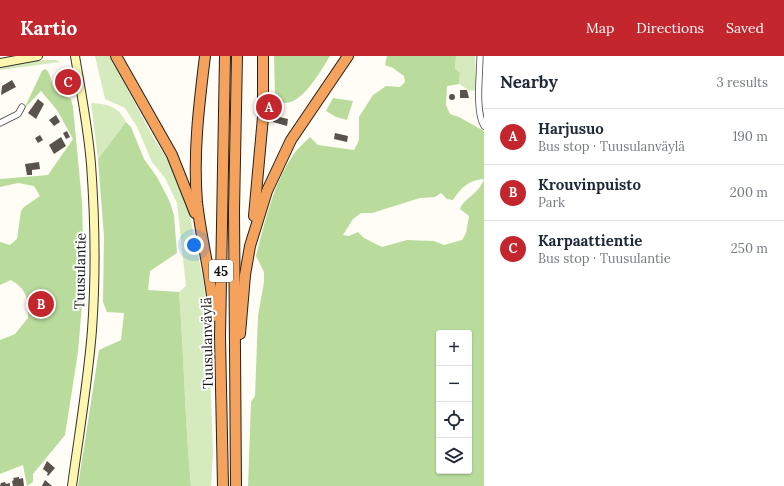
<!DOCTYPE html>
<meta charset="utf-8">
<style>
:root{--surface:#fff;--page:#f2f2f3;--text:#1f2937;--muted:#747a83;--line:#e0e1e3;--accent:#c4262e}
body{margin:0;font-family:Lora,serif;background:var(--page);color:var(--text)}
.controls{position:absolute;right:12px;bottom:12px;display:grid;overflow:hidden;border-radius:4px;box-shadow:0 1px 3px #0004}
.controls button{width:36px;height:36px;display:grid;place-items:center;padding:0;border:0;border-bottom:1px solid var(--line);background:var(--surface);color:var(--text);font:20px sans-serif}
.you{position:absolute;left:194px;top:189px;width:14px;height:14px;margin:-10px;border:3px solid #fff;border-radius:50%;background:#1a73e8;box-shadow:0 0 0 6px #1a73e833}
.badge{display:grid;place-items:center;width:26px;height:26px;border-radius:50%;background:var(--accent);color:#fff;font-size:13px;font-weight:700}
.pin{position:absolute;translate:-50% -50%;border:2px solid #fff;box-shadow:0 1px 4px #0006}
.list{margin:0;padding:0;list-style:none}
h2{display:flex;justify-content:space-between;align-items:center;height:52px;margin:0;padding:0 16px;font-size:17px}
h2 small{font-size:13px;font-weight:400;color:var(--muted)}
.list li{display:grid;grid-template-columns:26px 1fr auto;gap:12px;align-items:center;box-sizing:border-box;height:56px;padding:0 16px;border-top:1px solid var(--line)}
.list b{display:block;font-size:15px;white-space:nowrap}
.list p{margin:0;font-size:13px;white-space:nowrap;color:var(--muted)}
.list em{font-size:13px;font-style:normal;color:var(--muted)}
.icon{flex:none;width:22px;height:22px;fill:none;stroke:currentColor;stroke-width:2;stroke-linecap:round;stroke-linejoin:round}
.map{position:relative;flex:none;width:484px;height:430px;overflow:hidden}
header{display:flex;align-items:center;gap:24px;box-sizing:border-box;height:56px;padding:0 20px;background:var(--accent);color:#fff}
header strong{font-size:19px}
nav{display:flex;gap:22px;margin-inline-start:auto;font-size:14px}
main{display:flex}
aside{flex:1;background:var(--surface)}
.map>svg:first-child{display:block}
</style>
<header>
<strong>Kartio</strong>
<nav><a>Map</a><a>Directions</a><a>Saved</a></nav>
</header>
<main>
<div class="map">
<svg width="484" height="430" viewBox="0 0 484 430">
<rect width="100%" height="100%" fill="#fffdf5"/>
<!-- green -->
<g fill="#d5ebbd">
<path d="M95 0H110L153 81 171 109 189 156 204 228 208 264 213 396 211 430H191C185 365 184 301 179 236L186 230 177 147 165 122 152 106 137 71 125 52 105 43Z"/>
<path d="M456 0H475L477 40 475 41 476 34 470 35 459 28 460 17 455 13Z"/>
<path d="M43 4H57L60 6 0 14V10Z"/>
<path d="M91 47C108 48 118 50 126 66L98 103Z"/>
</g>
<!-- forest -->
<g fill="#b9dc9c" fill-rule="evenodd">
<path d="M274 0H330C322 13 306 41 291 46 288 47 282 47 279 47L275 38Z"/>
<path d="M387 0H456L455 13 460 17 459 28 447 30 446 49 450 58 459 61 484 75V430H248L251 346 255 340 258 260 264 226V216L256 200C265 166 273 129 293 99 298 92 304 87 310 81L318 89 354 94 359 84V61L373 39 386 30 400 31 405 26 404 20 393 12 385 9ZM484 123C479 138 463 143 460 153L469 160 466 177 462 184 444 189 434 185 407 184 382 191 364 182 358 176 349 180 343 179 353 163 361 157H372L420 142 435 141 441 137 447 143 453 144C461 132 468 124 484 123ZM439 277H469V415H439Z"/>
<path d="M45 13C52 17 50 27 55 33 59 38 65 40 71 43L73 51 82 146 83 184 84 224 78 296 65 379 33 418V426L27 430 23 409 0 418V284L15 278 28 262C28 244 28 234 11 224L0 229V186L10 189 17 183 21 155 24 151 40 140 34 130 18 127 0 131V123L48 119 73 83 57 54 41 35 24 53 42 15Z"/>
<path d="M333 42 353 45 347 64 336 61 326 55Z"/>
<path d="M126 66 131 71 144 103 157 121 169 144 174 159 177 197 150 215 148 234 179 236C184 301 185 365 191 430H78L99 294 121 284 124 257 107 256 103 246 104 181 98 103Z"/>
</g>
<!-- building -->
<g fill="#5a524d">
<path d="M12 24 16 31 1 39 2 30Z"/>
<path d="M460 34H467L469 42H460Z"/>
<circle cx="452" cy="41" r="3"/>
<path d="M38 43 44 48 36 63 28 57Z"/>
<path d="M56 59 60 66 54 70 49 64Z"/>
<path d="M275 60 288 63 287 70 273 66Z"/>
<path d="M67 75 70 81 66 83 63 77Z"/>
<path d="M335 77 348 80 347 86 334 83Z"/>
<path d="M40 79 43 84 38 87 35 82Z"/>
<path d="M61 81 66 90 54 98 49 89Z"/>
<path d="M39 106 40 113 32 114V119H27L25 108Z"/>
<path d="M47 405 55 412 48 420 47 419 48 417 43 413Z"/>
<path d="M19 421V423L23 422 24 430H13L12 425 14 424 13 422Z"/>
<path d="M45 424 52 430H42Z"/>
<path d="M5 426 6 428 10 427V430H0L1 427Z"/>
</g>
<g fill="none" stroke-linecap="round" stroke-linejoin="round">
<defs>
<g id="street">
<path d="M480 0C480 18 475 55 484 70"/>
<path d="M0 67 18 58 22 51"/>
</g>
<g id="secondary">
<path d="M0 7 38 0"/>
<path d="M72 430C79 378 88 326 92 274 96 219 95 162 91 108 88 71 81 36 75 0"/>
</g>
<g id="highway">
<path d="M116 0 172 99 195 157"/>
<path d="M205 0C199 49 193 97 197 146 201 184 212 222 214 260"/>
<path d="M254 160 263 61V0"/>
<path d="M240 278 245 219 250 190 267 135 291 84 348 0"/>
<path d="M223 430 220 281 225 0"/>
<path d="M236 430 234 155 237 0"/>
</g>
</defs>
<!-- street casing -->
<use href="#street" stroke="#444" stroke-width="7"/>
<!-- secondary casing -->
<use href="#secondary" stroke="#333" stroke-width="10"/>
<!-- highway casing -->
<use href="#highway" stroke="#222" stroke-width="12"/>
<!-- street -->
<use href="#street" stroke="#fff" stroke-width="5.5"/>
<!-- secondary -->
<use href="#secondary" stroke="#fff6b0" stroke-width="8"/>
<!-- highway -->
<use href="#highway" stroke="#f5a25d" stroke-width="10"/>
</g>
<g text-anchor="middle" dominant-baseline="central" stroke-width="4" stroke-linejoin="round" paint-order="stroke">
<!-- shield labels -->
<rect fill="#fff" stroke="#585858" stroke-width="1" x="209" y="204" width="24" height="22" rx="3"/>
<g font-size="13" font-weight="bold" fill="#111">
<text x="221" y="215">45</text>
</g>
<!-- street labels -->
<g font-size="14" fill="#111" stroke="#fff">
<text transform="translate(80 215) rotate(-89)">Tuusulantie</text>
<text transform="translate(207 287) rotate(-91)">Tuusulanväylä</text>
</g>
</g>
</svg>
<div class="controls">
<button>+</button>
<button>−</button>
<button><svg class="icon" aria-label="locate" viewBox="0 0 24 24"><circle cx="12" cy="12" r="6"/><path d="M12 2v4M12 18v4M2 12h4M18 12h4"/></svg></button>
<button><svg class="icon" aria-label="layers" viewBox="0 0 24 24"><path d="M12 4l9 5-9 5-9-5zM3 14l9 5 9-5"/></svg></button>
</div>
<div class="you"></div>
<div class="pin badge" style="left:269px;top:51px">A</div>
<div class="pin badge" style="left:41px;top:248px">B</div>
<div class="pin badge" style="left:68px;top:26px">C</div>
</div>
<aside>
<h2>Nearby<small>3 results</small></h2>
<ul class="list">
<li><span class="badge">A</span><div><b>Harjusuo</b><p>Bus stop · Tuusulanväylä</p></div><em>190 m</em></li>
<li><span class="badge">B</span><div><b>Krouvinpuisto</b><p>Park</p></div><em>200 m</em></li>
<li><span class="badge">C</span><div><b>Karpaattientie</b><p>Bus stop · Tuusulantie</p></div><em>250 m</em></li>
</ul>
</aside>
</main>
